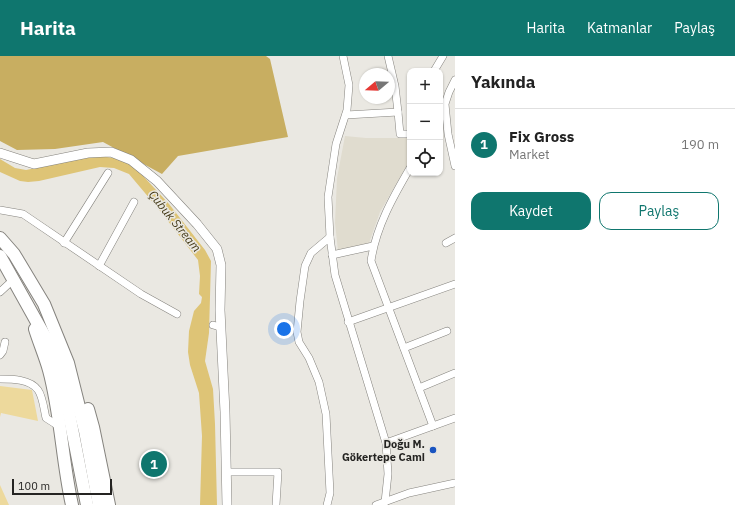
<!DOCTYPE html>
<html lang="tr">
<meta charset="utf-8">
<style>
:root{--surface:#fff;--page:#f2f2f2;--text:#222;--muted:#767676;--line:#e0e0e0;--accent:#0f766e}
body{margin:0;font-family:"IBM Plex Sans",sans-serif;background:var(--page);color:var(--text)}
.controls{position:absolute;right:12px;top:12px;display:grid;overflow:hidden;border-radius:8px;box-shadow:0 1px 3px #0004}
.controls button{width:36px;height:36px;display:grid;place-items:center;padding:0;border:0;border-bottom:1px solid var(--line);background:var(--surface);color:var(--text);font:20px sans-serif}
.compass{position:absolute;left:359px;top:12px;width:36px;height:36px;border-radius:50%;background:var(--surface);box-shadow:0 1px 3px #0004;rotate:251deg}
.scale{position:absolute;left:12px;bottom:10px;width:100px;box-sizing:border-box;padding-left:4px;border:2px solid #252422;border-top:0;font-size:11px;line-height:14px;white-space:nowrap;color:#252422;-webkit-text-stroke:3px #eae8e2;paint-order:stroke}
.you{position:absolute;left:284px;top:273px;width:14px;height:14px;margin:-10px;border:3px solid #fff;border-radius:50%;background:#1a73e8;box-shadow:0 0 0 6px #1a73e833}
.badge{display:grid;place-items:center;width:26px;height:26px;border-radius:50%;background:var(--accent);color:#fff;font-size:13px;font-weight:700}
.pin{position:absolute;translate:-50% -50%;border:2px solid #fff;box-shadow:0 1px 4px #0006}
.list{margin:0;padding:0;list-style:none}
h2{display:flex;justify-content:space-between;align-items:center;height:52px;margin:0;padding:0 16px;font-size:17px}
h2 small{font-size:13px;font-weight:400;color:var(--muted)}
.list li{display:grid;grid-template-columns:26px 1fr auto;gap:12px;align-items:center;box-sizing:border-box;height:72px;padding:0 16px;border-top:1px solid var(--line)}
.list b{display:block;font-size:15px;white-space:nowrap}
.list p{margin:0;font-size:13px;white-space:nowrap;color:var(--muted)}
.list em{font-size:13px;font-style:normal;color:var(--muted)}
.actions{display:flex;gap:8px;padding:12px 16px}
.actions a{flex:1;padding:9px 0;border:1px solid var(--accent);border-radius:12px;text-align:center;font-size:14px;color:var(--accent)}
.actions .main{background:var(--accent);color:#fff}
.icon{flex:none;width:22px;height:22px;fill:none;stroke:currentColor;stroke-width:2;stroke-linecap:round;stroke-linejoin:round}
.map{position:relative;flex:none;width:455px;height:449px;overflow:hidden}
header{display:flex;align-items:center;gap:24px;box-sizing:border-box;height:56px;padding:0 20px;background:var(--accent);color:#fff}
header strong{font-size:19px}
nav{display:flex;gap:22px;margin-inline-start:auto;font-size:14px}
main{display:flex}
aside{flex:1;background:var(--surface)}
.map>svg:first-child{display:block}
</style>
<header>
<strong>Harita</strong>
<nav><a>Harita</a><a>Katmanlar</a><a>Paylaş</a></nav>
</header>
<main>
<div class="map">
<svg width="455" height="449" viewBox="0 0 455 449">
<rect width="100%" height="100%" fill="#eae8e2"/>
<!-- built -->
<path fill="#e0dccf" d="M345 80 366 82H410V104L380 156 369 187 338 195 335 167 337 122Z"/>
<!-- green -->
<g fill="#edd99c">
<path d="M0 330 32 334 38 365 1 357 0 361Z"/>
<path d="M0 429 9 449H0Z"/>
</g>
<!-- forest -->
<path fill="#c8ae61" d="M0 0H266L270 3 288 81 178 100 162 118 103 86 55 93 17 94 0 85Z"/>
<!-- water -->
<path fill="#dec476" d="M89 101H107L120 103 133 109 169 148 205 194 211 205 209 277 205 305 213 333 215 368 217 449H200L202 380 199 337 190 309 188 296 189 275 194 255 201 247 202 241 199 238 200 220 198 204 161 156 129 118 114 112 100 111 39 125 28 126 20 125 0 116V103L15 112 26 114Z"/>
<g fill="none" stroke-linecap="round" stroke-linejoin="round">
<defs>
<g id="street">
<path d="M388 0 395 30 398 56"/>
<path d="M434 15 443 0"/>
<path d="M455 24 449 36 445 48 448 78 455 110"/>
<path d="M346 59 398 56 400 78H410"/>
<path d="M410 112C393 141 376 171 371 205L433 370"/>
<path d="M0 154 23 158 141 238 177 258"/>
<path d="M330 181 328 141 336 88 347 54 349 29 343 0"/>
<path d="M64 187 108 117"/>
<path d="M446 187 455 182"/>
<path d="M332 199 373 190"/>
<path d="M99 210 134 146"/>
<path d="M0 236 14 223"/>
<path d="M348 266 455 228"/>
<path d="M213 269 220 271"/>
<path d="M404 292 447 275"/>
<path d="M0 299 3 295 5 286"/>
<path d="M0 323C12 323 30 323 38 334 43 341 44 354 46 362L60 371"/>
<path d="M419 332 455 317"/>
<path d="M226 416H278L276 449"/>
<path d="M385 446 388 418 386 387"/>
<path d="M327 449 330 437 326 358 319 326 309 302 299 286 297 276 300 245 305 210 311 197 330 181 335 219 386 387 455 362"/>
<path d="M376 449 409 437 455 427"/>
</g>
<path id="secondary" d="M0 97 34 108 88 97 111 96 131 104 157 125 197 168 217 193 221 209 220 254 225 356 227 449"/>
<g id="highway">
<path d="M0 182 14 198 44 248 68 307 85 375 99 449"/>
<path d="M0 200 48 286 62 322 87 449"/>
<path d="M35 273C39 286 45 300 49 314 61 358 62 404 72 449"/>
<path d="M88 353 93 371 109 449"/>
</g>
</defs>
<!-- street casing -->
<use href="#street" stroke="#85837e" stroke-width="8"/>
<!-- secondary casing -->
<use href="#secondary" stroke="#85837e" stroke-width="10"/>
<!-- highway casing -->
<use href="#highway" stroke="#85837e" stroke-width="14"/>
<!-- street -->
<use href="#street" stroke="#fff" stroke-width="7"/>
<!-- secondary -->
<use href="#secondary" stroke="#fff" stroke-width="9"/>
<!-- highway -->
<use href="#highway" stroke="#fff" stroke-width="12"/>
</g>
<!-- markers -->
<circle fill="#1a54c0" stroke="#eae8e2" stroke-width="1.5" cx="433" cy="394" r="4"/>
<g text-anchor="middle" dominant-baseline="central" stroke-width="3" stroke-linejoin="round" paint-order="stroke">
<!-- poi labels -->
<g font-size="11" font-weight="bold" fill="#252422" stroke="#eae8e2" text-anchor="end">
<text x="425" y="388">Doğu M.<tspan x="425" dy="13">Gökertepe Cami</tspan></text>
</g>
<!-- water labels -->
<g font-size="12" font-style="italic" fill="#453b18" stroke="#eae8e2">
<text transform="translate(175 165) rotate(51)">Çubuk Stream</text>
</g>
</g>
</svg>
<div class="controls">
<button>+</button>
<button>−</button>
<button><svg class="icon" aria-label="locate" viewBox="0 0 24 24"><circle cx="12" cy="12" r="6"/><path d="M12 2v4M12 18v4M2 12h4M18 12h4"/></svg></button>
</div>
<svg class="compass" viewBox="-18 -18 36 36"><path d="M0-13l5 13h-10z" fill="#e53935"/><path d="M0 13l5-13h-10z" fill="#767676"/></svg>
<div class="scale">100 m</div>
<div class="you"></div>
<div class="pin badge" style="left:154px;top:408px">1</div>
</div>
<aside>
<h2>Yakında<small></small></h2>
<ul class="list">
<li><span class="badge">1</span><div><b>Fix Gross</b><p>Market</p></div><em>190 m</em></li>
</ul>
<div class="actions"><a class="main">Kaydet</a><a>Paylaş</a></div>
</aside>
</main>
